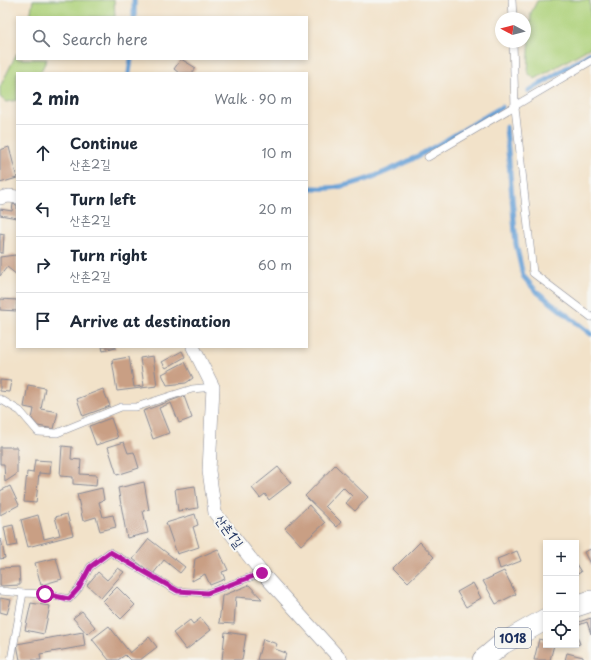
<!DOCTYPE html>
<meta charset="utf-8">
<style>
:root{--surface:#fff;--page:#f6f6f7;--text:#1f2937;--muted:#747a83;--line:#e0e1e3}
body{margin:0;font-family:"Playpen Sans","Poor Story",sans-serif;background:var(--page);color:var(--text)}
.controls{position:absolute;right:12px;bottom:12px;display:grid;overflow:hidden;border-radius:0px;box-shadow:0 2px 6px #0003}
.controls button{width:36px;height:36px;display:grid;place-items:center;padding:0;border:0;border-bottom:1px solid var(--line);background:var(--surface);color:var(--text);font:20px sans-serif}
.compass{position:absolute;left:495px;top:12px;width:36px;height:36px;border-radius:50%;background:var(--surface);box-shadow:0 2px 6px #0003;rotate:277deg}
.stop{position:absolute;width:12px;height:12px;margin:-9px;border:3px solid #b5179e;border-radius:50%;background:#fff}
.stop.end{background:#b5179e;border-color:#fff;box-shadow:0 1px 4px #0008}
.list{margin:0;padding:0;list-style:none}
h2{display:flex;justify-content:space-between;align-items:center;height:52px;margin:0;padding:0 16px;font-size:17px}
h2 small{font-size:13px;font-weight:400;color:var(--muted)}
.list li{display:grid;grid-template-columns:26px 1fr auto;gap:12px;align-items:center;box-sizing:border-box;height:56px;padding:0 16px;border-top:1px solid var(--line)}
.list b{display:block;font-size:15px;white-space:nowrap}
.list p{margin:0;font-size:13px;white-space:nowrap;color:var(--muted)}
.list em{font-size:13px;font-style:normal;color:var(--muted)}
.icon{flex:none;width:22px;height:22px;fill:none;stroke:currentColor;stroke-width:2;stroke-linecap:round;stroke-linejoin:round}
.map{position:relative;flex:none;width:591px;height:660px;overflow:hidden}
.search{position:absolute;background:var(--surface);box-shadow:0 2px 6px #0003;left:16px;top:16px;width:292px;height:44px;display:flex;align-items:center;gap:10px;box-sizing:border-box;padding:0 14px;border-radius:0px;color:var(--muted);font-size:15px}
.panel{position:absolute;background:var(--surface);box-shadow:0 2px 6px #0003;left:16px;top:72px;width:292px;height:276px;border-radius:0px}
.map>svg:first-child{display:block}
</style>
<div class="map">
<svg width="591" height="660" viewBox="0 0 591 660">
<rect width="100%" height="100%" fill="#f6f6f2"/>
<filter id="ink" filterUnits="userSpaceOnUse"><feTurbulence type="fractalNoise" baseFrequency=".025" numOctaves="2"/><feDisplacementMap in="SourceGraphic" scale="8" xChannelSelector="R" yChannelSelector="G"/><feConvolveMatrix kernelMatrix="1 2 1 2 8 2 1 2 1" color-interpolation-filters="sRGB"/></filter>
<filter id="wash" filterUnits="userSpaceOnUse"><feTurbulence type="fractalNoise" baseFrequency=".012" numOctaves="4" result="noise"/><feDisplacementMap in="SourceGraphic" scale="16" xChannelSelector="R" yChannelSelector="G"/><feGaussianBlur stdDeviation="0.9" result="paint"/><feColorMatrix in="noise" values="0 0 0 0 0 0 0 0 0 0 0 0 0 0 0 0 0 1.4 0 .05"/><feComposite in="paint" operator="in"/></filter>
<g filter="url(#wash)">
<rect width="100%" height="100%" fill="#f2e2c9"/>
<!-- green -->
<g fill="#afd27b" stroke="#65806c">
<path d="M33 0H114L115 17H30Z"/>
<path d="M543 0H590L591 47 535 79 528 73 531 13 537 1Z"/>
<path d="M17 53V59H47L40 73H17V100L6 102 0 97V87Z"/>
</g>
<g fill="none" stroke-linecap="round" stroke-linejoin="round">
<!-- stream -->
<g stroke="#67a0d6" stroke-width="5">
<path d="M134 0V17"/>
<path d="M129 73 131 59"/>
<path d="M529 91 591 53"/>
<path d="M506 127 516 244 523 276 536 291 591 334"/>
<path d="M307 188C317 188 328 189 338 187 395 176 451 136 502 107"/>
</g>
</g>
<g id="blocks">
<!-- building -->
<g fill="#c99f84">
<path d="M181 59 196 68 192 73H179L174 69Z"/>
<path d="M9 147 17 178 0 183V150Z"/>
<path d="M13 204 17 205V218L0 215V209L12 211Z"/>
<path d="M0 233 4 234 3 253H0Z"/>
<path d="M15 255 17 257V275L7 267 0 276V257Z"/>
<path d="M0 299 17 300V311L0 310Z"/>
<path d="M102 347H116V348L103 351Z"/>
<path d="M182 351 185 357 166 368 162 362Z"/>
<path d="M153 356 157 386 117 391 112 360 129 357 134 387 144 386 140 358Z"/>
<path d="M185 362 193 378 186 383 167 385 162 374Z"/>
<path d="M0 380 11 381 9 392 0 391Z"/>
<path d="M28 385 45 388 41 409 58 412 54 429 38 426 32 419 34 409 24 407Z"/>
<path d="M103 389 110 406 83 416 77 399Z"/>
<path d="M184 396 192 418 179 423 171 403 159 408 169 433 153 439 143 411Z"/>
<path d="M111 418 118 438 96 445 89 426Z"/>
<path d="M124 442 128 453 134 452 139 468 117 475 108 447Z"/>
<path d="M62 446 72 447 71 459 81 460 80 474 97 475 96 486 73 484V477L60 476Z"/>
<path d="M0 447H17V474L5 482 4 464H0Z"/>
<path d="M35 460 51 461 50 474 39 473 36 503 24 502 27 472 33 473Z"/>
<path d="M335 465 368 497 355 511 346 503 352 496 343 487 325 506 341 522 337 527 305 496Z"/>
<path d="M278 467 291 483 269 500 265 494 260 498 252 488Z"/>
<path d="M144 482 149 510 143 511 148 533 127 538 118 488Z"/>
<path d="M10 486 19 505 0 515V491Z"/>
<path d="M195 486 198 508 178 511 175 489Z"/>
<path d="M102 488 104 500 99 502 103 517 113 515 116 527 100 531 96 517 83 521 77 494Z"/>
<path d="M309 505 325 523 301 545 285 528Z"/>
<path d="M67 514 73 535 28 547 21 520 38 515 44 539 60 535 55 517Z"/>
<path d="M195 514 198 525 193 527 199 547 177 554 166 523Z"/>
<path d="M13 525 17 545 8 547 4 527Z"/>
<path d="M1 539 5 558 0 559V540Z"/>
<path d="M149 539 185 567 180 573 164 560 153 574 133 559Z"/>
<path d="M420 542 434 557 408 582 394 568Z"/>
<path d="M218 549 228 570 222 572 225 579 210 585 205 574 192 581 195 559Z"/>
<path d="M591 549V566L584 552Z"/>
<path d="M517 551 521 561 500 569 497 559Z"/>
<path d="M56 558 62 579 41 585 35 563Z"/>
<path d="M576 564 581 572 576 575Z"/>
<path d="M19 567 20 585 0 586V568Z"/>
<path d="M118 568 124 572 101 598 87 585 98 572 107 580Z"/>
<path d="M504 571 516 594 496 604 483 581Z"/>
<path d="M473 583 481 598 466 607 457 592Z"/>
<path d="M249 585 262 599 236 597 234 624 219 623 222 596Z"/>
<path d="M117 587 135 605 121 619 103 601Z"/>
<path d="M0 598 11 600 7 614 0 612Z"/>
<path d="M31 603 50 606 44 634 25 630Z"/>
<path d="M82 611 95 627 87 634 73 618Z"/>
<path d="M201 618 211 630 186 650 173 633 190 620 193 624Z"/>
<path d="M591 618V634L587 622 576 626V623Z"/>
<path d="M109 626 130 653 149 637 157 647 140 660H130L125 655 118 660H109L92 639Z"/>
<path d="M83 632 85 646 40 654 41 660H20L17 644Z"/>
<path d="M225 632 246 635 242 660H222Z"/>
<path d="M576 632 580 644 576 645Z"/>
<path d="M263 639 277 644 275 649 286 653 284 660H257Z"/>
<path d="M539 639 546 641V645H554L550 660H534Z"/>
<path d="M567 653 583 657V660H565Z"/>
</g>
</g>
</g>
<g filter="url(#ink)">
<use href="#blocks" fill-opacity="0" stroke="#868894" stroke-width="1"/>
<g fill="none" stroke-linecap="round" stroke-linejoin="round">
<defs>
<g id="lane">
<path d="M512 0 513 18"/>
<path d="M513 42 515 107 533 273 591 317"/>
<path d="M428 157 591 61"/>
<path d="M0 399 20 411 38 432 57 433 121 407H136L192 389 213 387"/>
<path d="M0 591 23 593"/>
<path d="M11 660 23 593 45 594 69 599 79 588 90 567 110 552 177 591 207 593 262 573"/>
</g>
<g id="street">
<path d="M0 198 9 196 17 197"/>
<path d="M193 347 213 387 209 471 215 513 262 573 341 660"/>
</g>
<g id="primary">
<path d="M576 606 591 601"/>
<path d="M483 660 502 644 546 619"/>
</g>
</defs>
<!-- lane casing -->
<use href="#lane" stroke="#868894" stroke-width="8"/>
<!-- street casing -->
<use href="#street" stroke="#868894" stroke-width="14"/>
<!-- primary casing -->
<use href="#primary" stroke="#868894" stroke-width="22"/>
<!-- lane -->
<use href="#lane" stroke="#fff" stroke-width="7"/>
<!-- street -->
<use href="#street" stroke="#fff" stroke-width="13"/>
<!-- primary -->
<use href="#primary" stroke="#fff" stroke-width="21"/>
</g>
</g>
<g fill="none" stroke-linecap="round" stroke-linejoin="round" filter="url(#ink)">
<!-- route -->
<path stroke="#b5179e" stroke-width="5" d="M45 594 69 599 79 588 90 567 110 552 178 591 207 593 262 573"/>
</g>
<g text-anchor="middle" dominant-baseline="central" stroke-width="4" stroke-linejoin="round" paint-order="stroke">
<!-- shield labels -->
<rect fill="#f6f6f2" stroke="#5d6b8a" stroke-width="1" x="495" y="628" width="36" height="20" rx="3"/>
<g font-size="12" font-weight="bold" fill="#1b2f5e">
<text x="513" y="638">1018</text>
</g>
<!-- street labels -->
<g font-size="13" fill="#1b2f5e" stroke="#f6f6f2">
<text transform="translate(230 531) rotate(53)">산촌1길</text>
</g>
</g>
</svg>
<div class="controls">
<button>+</button>
<button>−</button>
<button><svg class="icon" aria-label="locate" viewBox="0 0 24 24"><circle cx="12" cy="12" r="6"/><path d="M12 2v4M12 18v4M2 12h4M18 12h4"/></svg></button>
</div>
<svg class="compass" viewBox="-18 -18 36 36"><path d="M0-13l5 13h-10z" fill="#e53935"/><path d="M0 13l5-13h-10z" fill="#747a83"/></svg>
<div class="stop" style="left:45px;top:594px"></div>
<div class="stop end" style="left:262px;top:573px"></div>
<div class="search"><svg class="icon" aria-label="search" viewBox="0 0 24 24"><circle cx="10" cy="10" r="6"/><path d="M15 15l6 6"/></svg>Search here</div>
<section class="panel">
<h2>2 min<small>Walk · 90 m</small></h2>
<ul class="list">
<li><svg class="icon" aria-label="ahead" viewBox="0 0 24 24"><path d="M12 20V5M6 11l6-6 6 6"/></svg><div><b>Continue</b><p>산촌2길</p></div><em>10 m</em></li>
<li><svg class="icon" aria-label="left" viewBox="0 0 24 24"><path d="M17 20v-9H6M10 6l-5 5 5 5"/></svg><div><b>Turn left</b><p>산촌2길</p></div><em>20 m</em></li>
<li><svg class="icon" aria-label="right" viewBox="0 0 24 24"><path d="M7 20v-9h11M14 6l5 5-5 5"/></svg><div><b>Turn right</b><p>산촌2길</p></div><em>60 m</em></li>
<li><svg class="icon" aria-label="arrive" viewBox="0 0 24 24"><path d="M6 21V4h12l-3 4 3 4H6"/></svg><div><b>Arrive at destination</b></div></li>
</ul>
</section>
</div>
